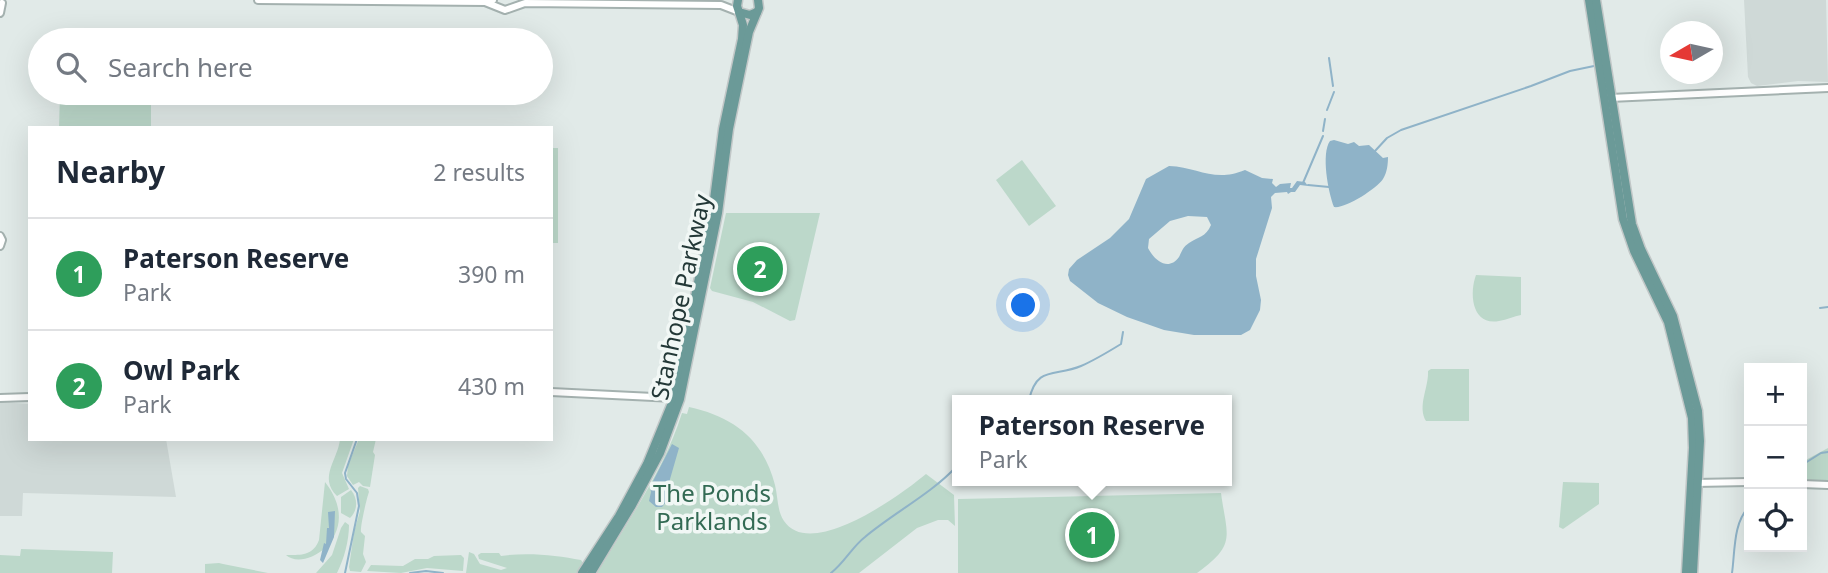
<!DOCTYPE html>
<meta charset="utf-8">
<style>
:root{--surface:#fff;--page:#f2f2f3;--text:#1f2937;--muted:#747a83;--line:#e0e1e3;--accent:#d93025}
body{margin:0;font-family:"Noto Sans",sans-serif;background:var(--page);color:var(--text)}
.controls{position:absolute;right:21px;bottom:21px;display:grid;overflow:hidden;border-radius:0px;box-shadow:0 7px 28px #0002}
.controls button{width:63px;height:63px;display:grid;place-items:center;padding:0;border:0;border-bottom:2px solid var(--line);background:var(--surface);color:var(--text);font:35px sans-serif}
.compass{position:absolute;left:1660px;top:21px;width:63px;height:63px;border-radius:50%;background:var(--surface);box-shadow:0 7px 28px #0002;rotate:261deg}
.you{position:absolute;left:1024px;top:306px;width:24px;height:24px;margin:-18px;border:5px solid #fff;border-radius:50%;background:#1a73e8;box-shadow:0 0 0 10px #1a73e833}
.badge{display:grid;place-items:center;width:46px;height:46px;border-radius:50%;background:var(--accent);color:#fff;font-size:23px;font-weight:700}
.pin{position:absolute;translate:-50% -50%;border:4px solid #fff;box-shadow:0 2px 7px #0006}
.popup{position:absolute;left:952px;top:395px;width:280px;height:91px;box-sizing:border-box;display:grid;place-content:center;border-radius:0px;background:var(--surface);filter:drop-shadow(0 2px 5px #0005);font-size:23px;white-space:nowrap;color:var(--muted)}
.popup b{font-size:26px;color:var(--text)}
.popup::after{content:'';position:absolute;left:50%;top:100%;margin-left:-14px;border:14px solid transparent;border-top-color:var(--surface)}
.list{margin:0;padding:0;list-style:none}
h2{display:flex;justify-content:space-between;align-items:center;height:91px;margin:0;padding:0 28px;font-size:30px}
h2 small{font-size:23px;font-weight:400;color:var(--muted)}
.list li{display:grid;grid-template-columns:46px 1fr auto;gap:21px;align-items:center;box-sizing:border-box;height:112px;padding:0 28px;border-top:2px solid var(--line)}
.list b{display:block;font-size:26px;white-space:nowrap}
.list p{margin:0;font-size:23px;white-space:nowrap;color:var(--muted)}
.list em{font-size:23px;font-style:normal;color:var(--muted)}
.icon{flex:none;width:38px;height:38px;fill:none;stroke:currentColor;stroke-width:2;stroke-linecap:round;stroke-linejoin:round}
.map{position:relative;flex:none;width:1828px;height:573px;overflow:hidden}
.search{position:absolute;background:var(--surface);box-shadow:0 7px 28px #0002;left:28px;top:28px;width:525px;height:77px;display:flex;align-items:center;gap:18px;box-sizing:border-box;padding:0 24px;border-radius:38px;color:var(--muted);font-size:26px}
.panel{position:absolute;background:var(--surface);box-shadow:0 7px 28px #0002;left:28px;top:126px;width:525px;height:315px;border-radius:0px}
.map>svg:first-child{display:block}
</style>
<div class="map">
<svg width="1828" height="573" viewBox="0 0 1828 573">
<rect width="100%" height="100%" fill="#e1eae8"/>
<!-- built -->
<g fill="#cfd9d7">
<path d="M1744 0H1826L1828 82 1798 81 1757 86 1751 83 1748 77Z"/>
<path d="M0 402 30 404V439H166L176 497 23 493 22 516H0Z"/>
</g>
<!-- green -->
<g fill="#bcd8ca">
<path d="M60 93H151V128H59Z"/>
<rect x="551" y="148" width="7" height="95"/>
<path d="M1022 160 1056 206 1029 226 996 180Z"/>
<path d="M726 213H820L795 320 790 321 753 302 712 291 710 288Z"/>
<path d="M1476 275 1521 277V315C1514 316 1507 320 1499 321 1472 326 1469 294 1476 275Z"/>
<path d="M1431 369H1469V421H1426C1417 406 1429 387 1428 371Z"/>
<path d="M689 407C734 417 763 439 775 485 778 497 777 511 784 521 811 561 902 494 926 474L954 495 955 526 948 520H938L917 528 859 573H597C627 523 665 468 682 413L687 414Z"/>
<path d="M340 439H354L342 473 349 489 337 496C318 477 338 460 340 439Z"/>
<path d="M359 439H376L373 452 375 455 370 487 363 486 359 482 353 485 347 476 348 465Z"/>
<path d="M1828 448V482L1802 479V462Z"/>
<path d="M325 482C366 534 305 573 286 555 301 555 313 556 319 540Z"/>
<path d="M1563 482 1599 483V504L1563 529 1559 527Z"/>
<path d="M360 486 368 489 369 492C367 497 360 527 361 532L365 536 363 554 366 562 361 572 350 571 349 567 354 532 360 511 358 488Z"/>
<path d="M351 490C358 499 358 510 350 518L341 513V497Z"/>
<path d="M1221 493C1227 537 1237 544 1197 573H958V499Z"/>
<path d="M345 522 349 525C349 541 344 559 337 573H316L332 555 341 528Z"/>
<path d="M21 549 113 552 112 573H0V555L20 556Z"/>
<path d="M469 552 474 554 480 564 501 570 507 568 479 559 478 555 481 553H499L501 556C526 552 557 555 581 560L583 563 577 573H466Z"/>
<path d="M461 555 464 558 463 571 427 568 401 573 367 571 371 565 403 566 415 559H428L434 556Z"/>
<path d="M219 563 223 564 268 573H205V564Z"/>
</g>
<!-- water -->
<g fill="#8fb3c8" fill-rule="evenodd">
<path d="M1334 140 1348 144 1354 142 1359 146 1369 145 1383 158 1388 157C1388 164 1387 173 1383 179 1376 189 1345 209 1334 207 1328 192 1321 153 1330 141Z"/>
<path d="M1169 166C1198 167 1214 183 1245 170L1262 178 1273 179 1272 183 1276 187 1280 184 1291 183 1290 188H1292L1297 181 1305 182 1308 186 1300 185 1295 192H1291L1288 194 1287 192 1275 193 1271 197 1272 208 1256 259V276L1261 300 1260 310 1250 330 1241 335H1194L1164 330 1127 317 1098 303 1070 281 1068 275 1069 269 1077 260 1110 238 1129 219 1146 179ZM1188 216 1207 217 1211 225C1206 237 1198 237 1189 243 1183 247 1182 251 1179 257 1168 272 1154 260 1148 248L1149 239 1170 221Z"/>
<path d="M672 444 679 448 666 493V502L662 507H656L649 501 651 492 650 487Z"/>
<path d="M335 511 334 537 323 563 320 560 324 543 326 544 327 528H329L328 512Z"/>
</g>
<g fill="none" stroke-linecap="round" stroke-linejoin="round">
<!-- stream -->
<g stroke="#8fb3c8" stroke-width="2">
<path d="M1329 58 1333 86"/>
<path d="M1327 110 1334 92"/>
<path d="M1323 131 1325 119"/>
<path d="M1375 151 1387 138 1401 130 1531 86 1570 71 1594 66"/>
<path d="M1303 183 1323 136"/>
<path d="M1308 185 1329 187"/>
<path d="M1820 308 1828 307"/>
<path d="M1029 400C1037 365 1055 377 1081 366 1095 360 1108 352 1121 344L1123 332"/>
<path d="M1802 465 1821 453 1828 452"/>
<path d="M345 573 359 506 357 493 346 479 345 473 357 439"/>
<path d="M410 573 426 571 443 573"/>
<path d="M831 573C845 562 852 547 865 537 895 512 931 494 957 466"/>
<path d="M1732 573C1735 553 1733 522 1749 507"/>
</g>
<defs>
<g id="minor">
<path d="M258 0 485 2 493 0"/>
<path d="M485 2 505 10 525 3 721 5 739 12"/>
<path d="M0 13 2 3"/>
<path d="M1610 98 1828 88"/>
<path d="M0 236 2 240 0 246"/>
<path d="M551 392 674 398"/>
<path d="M0 398 30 397"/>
<path d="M1695 483 1749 482"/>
<path d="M1802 484 1828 485"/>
</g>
<g id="major">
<path d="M738 0 737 6 739 12 750 15 757 12"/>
<path d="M1589 0 1623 219 1634 251 1668 322 1692 418 1693 448 1686 573"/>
<path d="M1596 0 1632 224 1641 249 1673 316 1698 411 1700 441 1693 573"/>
<path d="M582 573 619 516 647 464 674 398 712 215 723 129 742 39 743 25 739 12"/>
<path d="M591 573 631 507 660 453 680 399 718 213 729 129 749 32 759 8 758 0"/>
</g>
</defs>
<!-- minor casing -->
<use href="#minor" stroke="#a4b1af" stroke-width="10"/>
<!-- major casing -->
<use href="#major" stroke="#c1c7c7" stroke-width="11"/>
<!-- minor -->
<use href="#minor" stroke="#fff" stroke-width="6"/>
<!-- major -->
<use href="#major" stroke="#6b9a98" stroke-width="8"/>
</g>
<g text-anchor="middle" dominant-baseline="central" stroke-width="7" stroke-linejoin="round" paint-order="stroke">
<!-- street labels -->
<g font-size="24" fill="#233837" stroke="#f1f7f5">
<text transform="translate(680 297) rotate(-78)">Stanhope Parkway</text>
</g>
<!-- park labels -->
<g font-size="24" fill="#336a54" stroke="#f1f7f5">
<text x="712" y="492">The Ponds<tspan x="712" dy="28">Parklands</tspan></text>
</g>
</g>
</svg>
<div class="controls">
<button>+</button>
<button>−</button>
<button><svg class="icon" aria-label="locate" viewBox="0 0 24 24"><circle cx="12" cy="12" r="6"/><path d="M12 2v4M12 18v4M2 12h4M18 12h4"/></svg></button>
</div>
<svg class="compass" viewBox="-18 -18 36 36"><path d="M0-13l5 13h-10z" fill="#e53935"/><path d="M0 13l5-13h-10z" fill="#747a83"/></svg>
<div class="you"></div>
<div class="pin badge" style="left:1092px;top:535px;background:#2e9e5b">1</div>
<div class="popup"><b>Paterson Reserve</b>Park</div>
<div class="pin badge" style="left:760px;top:269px;background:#2e9e5b">2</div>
<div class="search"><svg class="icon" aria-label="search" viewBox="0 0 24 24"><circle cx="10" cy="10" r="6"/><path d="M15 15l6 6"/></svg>Search here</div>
<section class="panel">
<h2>Nearby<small>2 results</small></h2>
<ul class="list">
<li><span class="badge" style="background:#2e9e5b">1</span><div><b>Paterson Reserve</b><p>Park</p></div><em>390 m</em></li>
<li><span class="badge" style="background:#2e9e5b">2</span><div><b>Owl Park</b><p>Park</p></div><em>430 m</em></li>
</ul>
</section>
</div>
